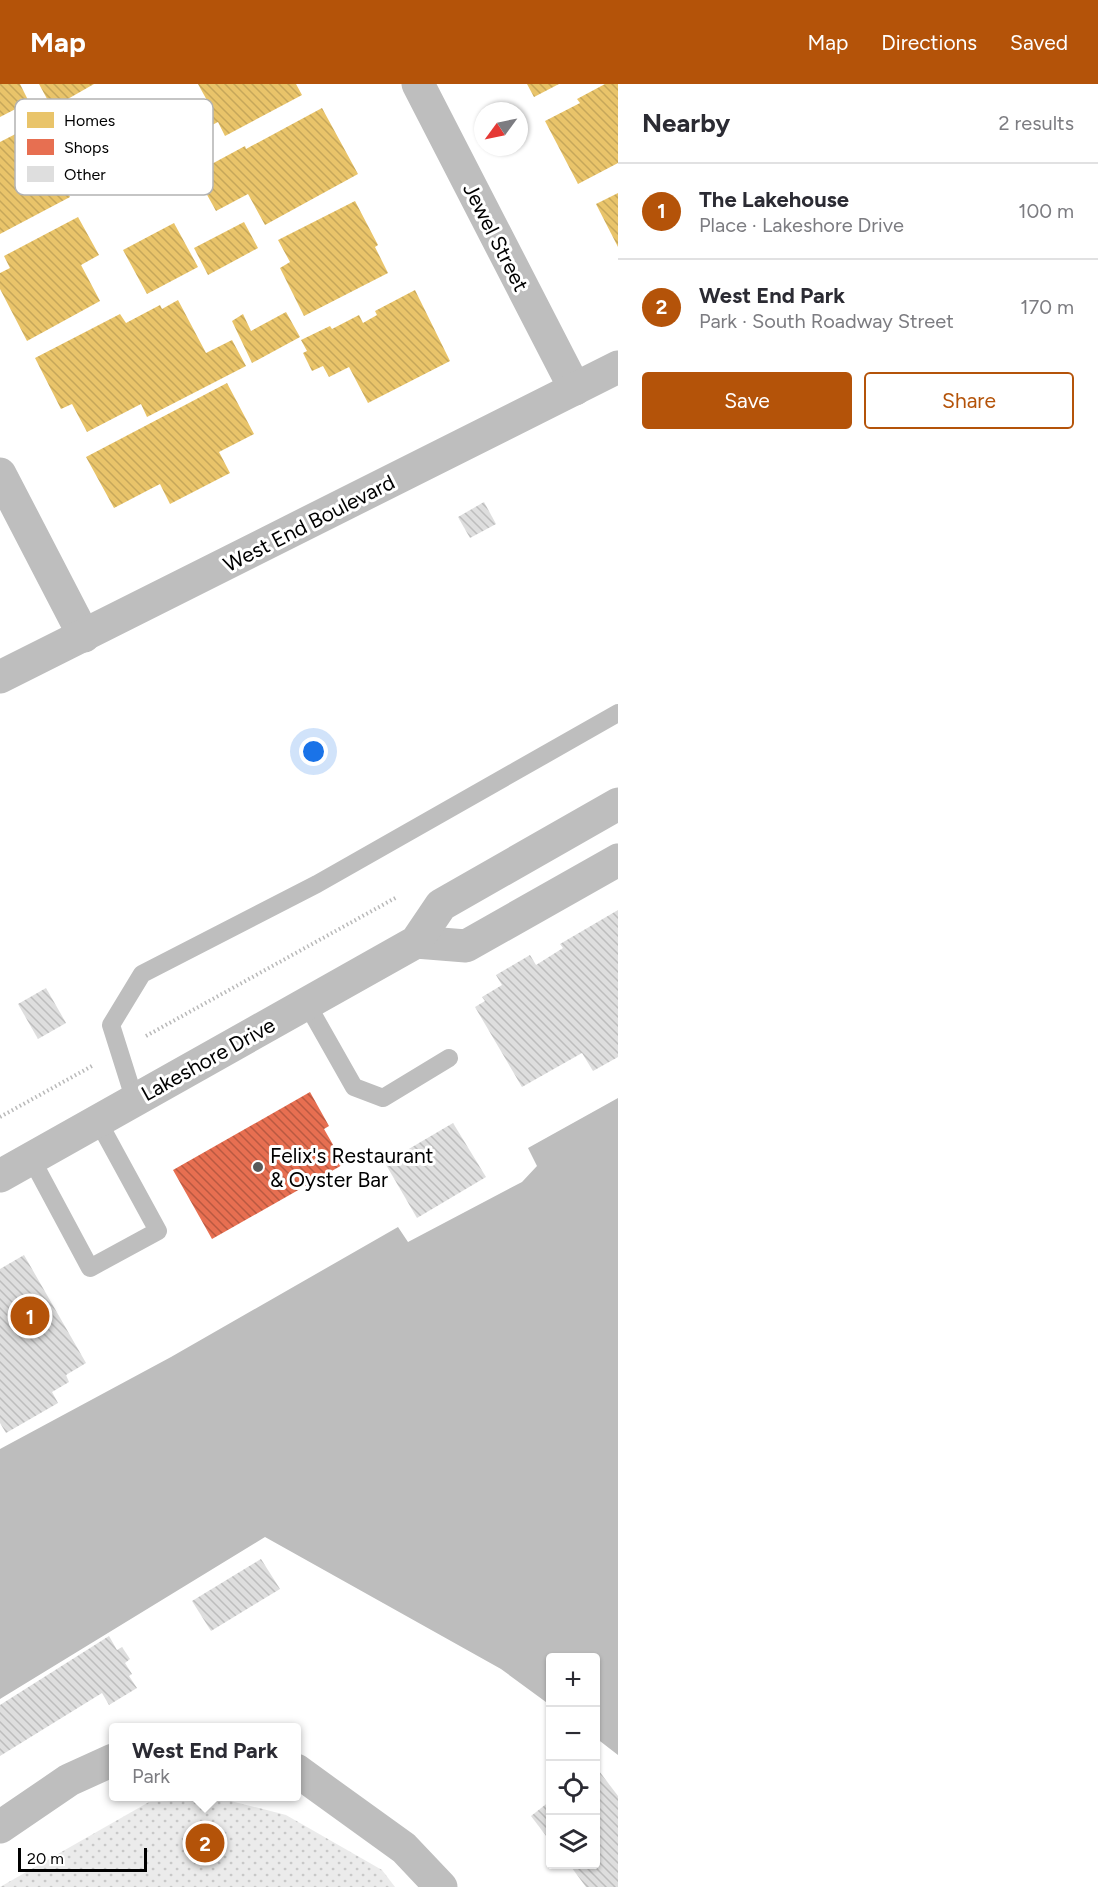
<!DOCTYPE html>
<meta charset="utf-8">
<style>
:root{--surface:#fff;--page:#f2f2f3;--text:#2b2b33;--muted:#7c7c81;--line:#e1e1e2;--accent:#b45309}
body{margin:0;font-family:Figtree,sans-serif;background:var(--page);color:var(--text)}
.controls{position:absolute;right:18px;bottom:18px;display:grid;overflow:hidden;border-radius:6px;box-shadow:0 2px 4px #0004}
.controls button{width:54px;height:54px;display:grid;place-items:center;padding:0;border:0;border-bottom:2px solid var(--line);background:var(--surface);color:var(--text);font:30px sans-serif}
.compass{position:absolute;left:474px;top:18px;width:54px;height:54px;border-radius:50%;background:var(--surface);box-shadow:0 2px 4px #0004;rotate:237deg}
.scale{position:absolute;left:18px;bottom:15px;width:129px;box-sizing:border-box;padding-left:6px;border:3px solid #000;border-top:0;font-size:16px;line-height:21px;white-space:nowrap;color:#000;-webkit-text-stroke:4px #fff;paint-order:stroke}
.you{position:absolute;left:314px;top:668px;width:21px;height:21px;margin:-15px;border:4px solid #fff;border-radius:50%;background:#1a73e8;box-shadow:0 0 0 9px #1a73e833}
.badge{display:grid;place-items:center;width:39px;height:39px;border-radius:50%;background:var(--accent);color:#fff;font-size:20px;font-weight:700}
.pin{position:absolute;translate:-50% -50%;border:3px solid #fff;box-shadow:0 2px 6px #0006}
.popup{position:absolute;left:109px;top:1639px;width:192px;height:78px;box-sizing:border-box;display:grid;place-content:center;border-radius:6px;background:var(--surface);filter:drop-shadow(0 2px 4px #0005);font-size:20px;white-space:nowrap;color:var(--muted)}
.popup b{font-size:22px;color:var(--text)}
.popup::after{content:'';position:absolute;left:50%;top:100%;margin-left:-12px;border:12px solid transparent;border-top-color:var(--surface)}
.list{margin:0;padding:0;list-style:none}
h2{display:flex;justify-content:space-between;align-items:center;height:78px;margin:0;padding:0 24px;font-size:26px}
h2 small{font-size:20px;font-weight:400;color:var(--muted)}
.list li{display:grid;grid-template-columns:39px 1fr auto;gap:18px;align-items:center;box-sizing:border-box;height:96px;padding:0 24px;border-top:2px solid var(--line)}
.list b{display:block;font-size:22px;white-space:nowrap}
.list p{margin:0;font-size:20px;white-space:nowrap;color:var(--muted)}
.list em{font-size:20px;font-style:normal;color:var(--muted)}
.actions{display:flex;gap:12px;padding:18px 24px}
.actions a{flex:1;padding:14px 0;border:2px solid var(--accent);border-radius:6px;text-align:center;font-size:21px;color:var(--accent)}
.actions .main{background:var(--accent);color:#fff}
.icon{flex:none;width:33px;height:33px;fill:none;stroke:currentColor;stroke-width:2;stroke-linecap:round;stroke-linejoin:round}
.map{position:relative;flex:none;width:618px;height:1803px;overflow:hidden}
header{display:flex;align-items:center;gap:36px;box-sizing:border-box;height:84px;padding:0 30px;background:var(--accent);color:#fff}
header strong{font-size:28px}
nav{display:flex;gap:33px;margin-inline-start:auto;font-size:21px}
main{display:flex}
aside{flex:1;background:var(--surface)}
.map>svg:first-child{display:block}
</style>
<header>
<strong>Map</strong>
<nav><a>Map</a><a>Directions</a><a>Saved</a></nav>
</header>
<main>
<div class="map">
<svg width="618" height="1803" viewBox="0 0 618 1803">
<defs>
<pattern id="park-dots" width="8" height="8" patternUnits="userSpaceOnUse" patternTransform="scale(1.5)"><rect width="8" height="8" fill="#ebebeb"/><path d="M2 2h.1M6 6h.1" fill="none" stroke="#c8c8c8" stroke-width="1.8" stroke-linecap="round"/></pattern>
<pattern id="homes-back-hatch" width="6" height="6" patternUnits="userSpaceOnUse" patternTransform="scale(1.5)"><rect width="6" height="6" fill="#e9c46a"/><path d="M-1 5l2 2M0 0l6 6M5-1l2 2" fill="none" stroke="#c6a75a"/></pattern>
<pattern id="shops-back-hatch" width="6" height="6" patternUnits="userSpaceOnUse" patternTransform="scale(1.5)"><rect width="6" height="6" fill="#e76f51"/><path d="M-1 5l2 2M0 0l6 6M5-1l2 2" fill="none" stroke="#b95941"/></pattern>
<pattern id="building-back-hatch" width="6" height="6" patternUnits="userSpaceOnUse" patternTransform="scale(1.5)"><rect width="6" height="6" fill="#dedede"/><path d="M-1 5l2 2M0 0l6 6M5-1l2 2" fill="none" stroke="#bdbdbd"/></pattern>
</defs>
<rect width="100%" height="100%" fill="#fff"/>
<!-- park -->
<path fill="url(#park-dots)" d="M223 1715 286 1731 382 1786 395 1803H0L149 1718Z"/>
<!-- water -->
<path fill="#bdbdbd" d="M618 1014V1671L596 1654V1574H550V1621L501 1585 265 1453 0 1615V1365L171 1273 398 1143 408 1158 522 1098 537 1082 528 1064Z"/>
<!-- homes -->
<g fill="url(#homes-back-hatch)">
<path d="M0 0H20L29 18 0 33Z"/>
<path d="M39 0H94L52 24Z"/>
<path d="M198 0H296L302 11 225 52 218 38 183 56 198 83 158 104 133 57 138 55 129 37 157 22 168 42 209 20Z"/>
<path d="M527 0H559L534 13Z"/>
<path d="M605 0H618V79L578 100 545 37 580 19 577 15Z"/>
<path d="M322 24 358 90 265 141 248 110 216 127 195 89 245 62 246 65Z"/>
<path d="M33 41 70 113 0 150V58Z"/>
<path d="M618 109V163L596 120Z"/>
<path d="M355 117 378 161 375 163 388 189 304 232 280 184 290 178 278 156Z"/>
<path d="M78 133 99 171 81 181 100 217 27 257 0 205V189L10 184 4 172Z"/>
<path d="M244 138 258 164 208 191 194 164Z"/>
<path d="M174 139 198 183 147 210 123 166Z"/>
<path d="M415 206 450 277 368 319 349 283 329 293 323 282 312 287 303 269 307 267 301 256 330 242 332 245 359 231 363 239 377 231 375 227Z"/>
<path d="M178 216 206 269 232 256 246 282 147 333 141 320 87 348 72 320 61 325 35 274 120 230 126 239 160 221 162 225Z"/>
<path d="M286 228 300 253 252 279 232 237 243 230 251 247Z"/>
<path d="M227 299 254 350 219 368 230 389 170 420 160 400 114 424 86 373Z"/>
</g>
<!-- shops -->
<path fill="url(#shops-back-hatch)" d="M310 1008 329 1042 324 1045 344 1080 212 1155 173 1086Z"/>
<!-- building -->
<g fill="url(#building-back-hatch)">
<path d="M484 418 496 440 470 454 458 433Z"/>
<path d="M618 826V973L593 987 582 969 522 1003 475 923 485 917 482 913 502 901 496 891 530 871 536 881 563 864 560 860Z"/>
<path d="M46 904 66 939 38 955 18 920Z"/>
<path d="M453 1039 486 1093 417 1134 385 1079Z"/>
<path d="M24 1171 86 1279 66 1291 69 1298 52 1308 58 1319 6 1349 0 1339V1185Z"/>
<path d="M261 1475 280 1505 211 1547 192 1517Z"/>
<path d="M109 1552 117 1566 122 1563 130 1575 125 1579 132 1590 129 1592 137 1604 109 1621 102 1609 0 1672V1621Z"/>
<path d="M596 1683 618 1712V1803H586L569 1780H596Z"/>
<path d="M550 1717V1757L531 1732Z"/>
</g>
<g fill="none" stroke-linecap="round" stroke-linejoin="round">
<!-- path -->
<g stroke="#b9b9b9" stroke-width="4" stroke-dasharray="1.5 3" stroke-linecap="butt">
<path d="M146 952 397 813"/>
<path d="M0 1033 92 982"/>
</g>
<!-- service -->
<g stroke="#bebebe" stroke-width="18">
<path d="M307 920 354 1003 383 1014 449 974"/>
<path d="M135 1017 111 941 142 890 317 800 618 629"/>
<path d="M31 1074 90 1184 158 1147 98 1037"/>
</g>
<!-- minor -->
<g stroke="#bebebe" stroke-width="33">
<path d="M418 0 575 305"/>
<path d="M0 390 84 552"/>
<path d="M0 593 618 283"/>
<path d="M296 1686 404 1764 441 1803"/>
<path d="M0 1743 69 1696 113 1676"/>
</g>
<!-- tertiary -->
<g stroke="#bebebe" stroke-width="33">
<path d="M416 858 466 862 618 776"/>
<path d="M0 1092 416 858 441 821 618 720"/>
</g>
</g>
<!-- markers -->
<circle fill="#595959" stroke="#fff" stroke-width="2" cx="258" cy="1083" r="6"/>
<g text-anchor="middle" dominant-baseline="central" stroke-width="6" stroke-linejoin="round" paint-order="stroke">
<!-- street labels -->
<g font-size="21" fill="#000" stroke="#fff">
<text transform="translate(496 153) rotate(63)">Jewel Street</text>
<text transform="translate(309 439) rotate(-27)">West End Boulevard</text>
<text transform="translate(208 975) rotate(-29)">Lakeshore Drive</text>
</g>
<!-- poi labels -->
<g font-size="21" fill="#000" stroke="#fff" text-anchor="start">
<text x="270" y="1071">Felix's Restaurant<tspan x="270" dy="24">&amp; Oyster Bar</tspan></text>
</g>
</g>
<!-- legend -->
<rect x="15" y="15" width="198" height="96" rx="9" fill="#fff" stroke="#b2b2b2" stroke-width="1.5"/>
<rect x="27" y="28" width="27" height="16" fill="#e9c46a"/>
<rect x="27" y="55" width="27" height="16" fill="#e76f51"/>
<rect x="27" y="82" width="27" height="16" fill="#dedede"/>
<g font-size="16" fill="#000">
<text x="64" y="42">Homes</text>
<text x="64" y="69">Shops</text>
<text x="64" y="96">Other</text>
</g>
</svg>
<div class="controls">
<button>+</button>
<button>−</button>
<button><svg class="icon" aria-label="locate" viewBox="0 0 24 24"><circle cx="12" cy="12" r="6"/><path d="M12 2v4M12 18v4M2 12h4M18 12h4"/></svg></button>
<button><svg class="icon" aria-label="layers" viewBox="0 0 24 24"><path d="M12 4l9 5-9 5-9-5zM3 14l9 5 9-5"/></svg></button>
</div>
<svg class="compass" viewBox="-18 -18 36 36"><path d="M0-13l5 13h-10z" fill="#e53935"/><path d="M0 13l5-13h-10z" fill="#7c7c81"/></svg>
<div class="scale">20 m</div>
<div class="you"></div>
<div class="pin badge" style="left:30px;top:1232px">1</div>
<div class="pin badge" style="left:205px;top:1759px">2</div>
<div class="popup"><b>West End Park</b>Park</div>
</div>
<aside>
<h2>Nearby<small>2 results</small></h2>
<ul class="list">
<li><span class="badge">1</span><div><b>The Lakehouse</b><p>Place · Lakeshore Drive</p></div><em>100 m</em></li>
<li><span class="badge">2</span><div><b>West End Park</b><p>Park · South Roadway Street</p></div><em>170 m</em></li>
</ul>
<div class="actions"><a class="main">Save</a><a>Share</a></div>
</aside>
</main>
